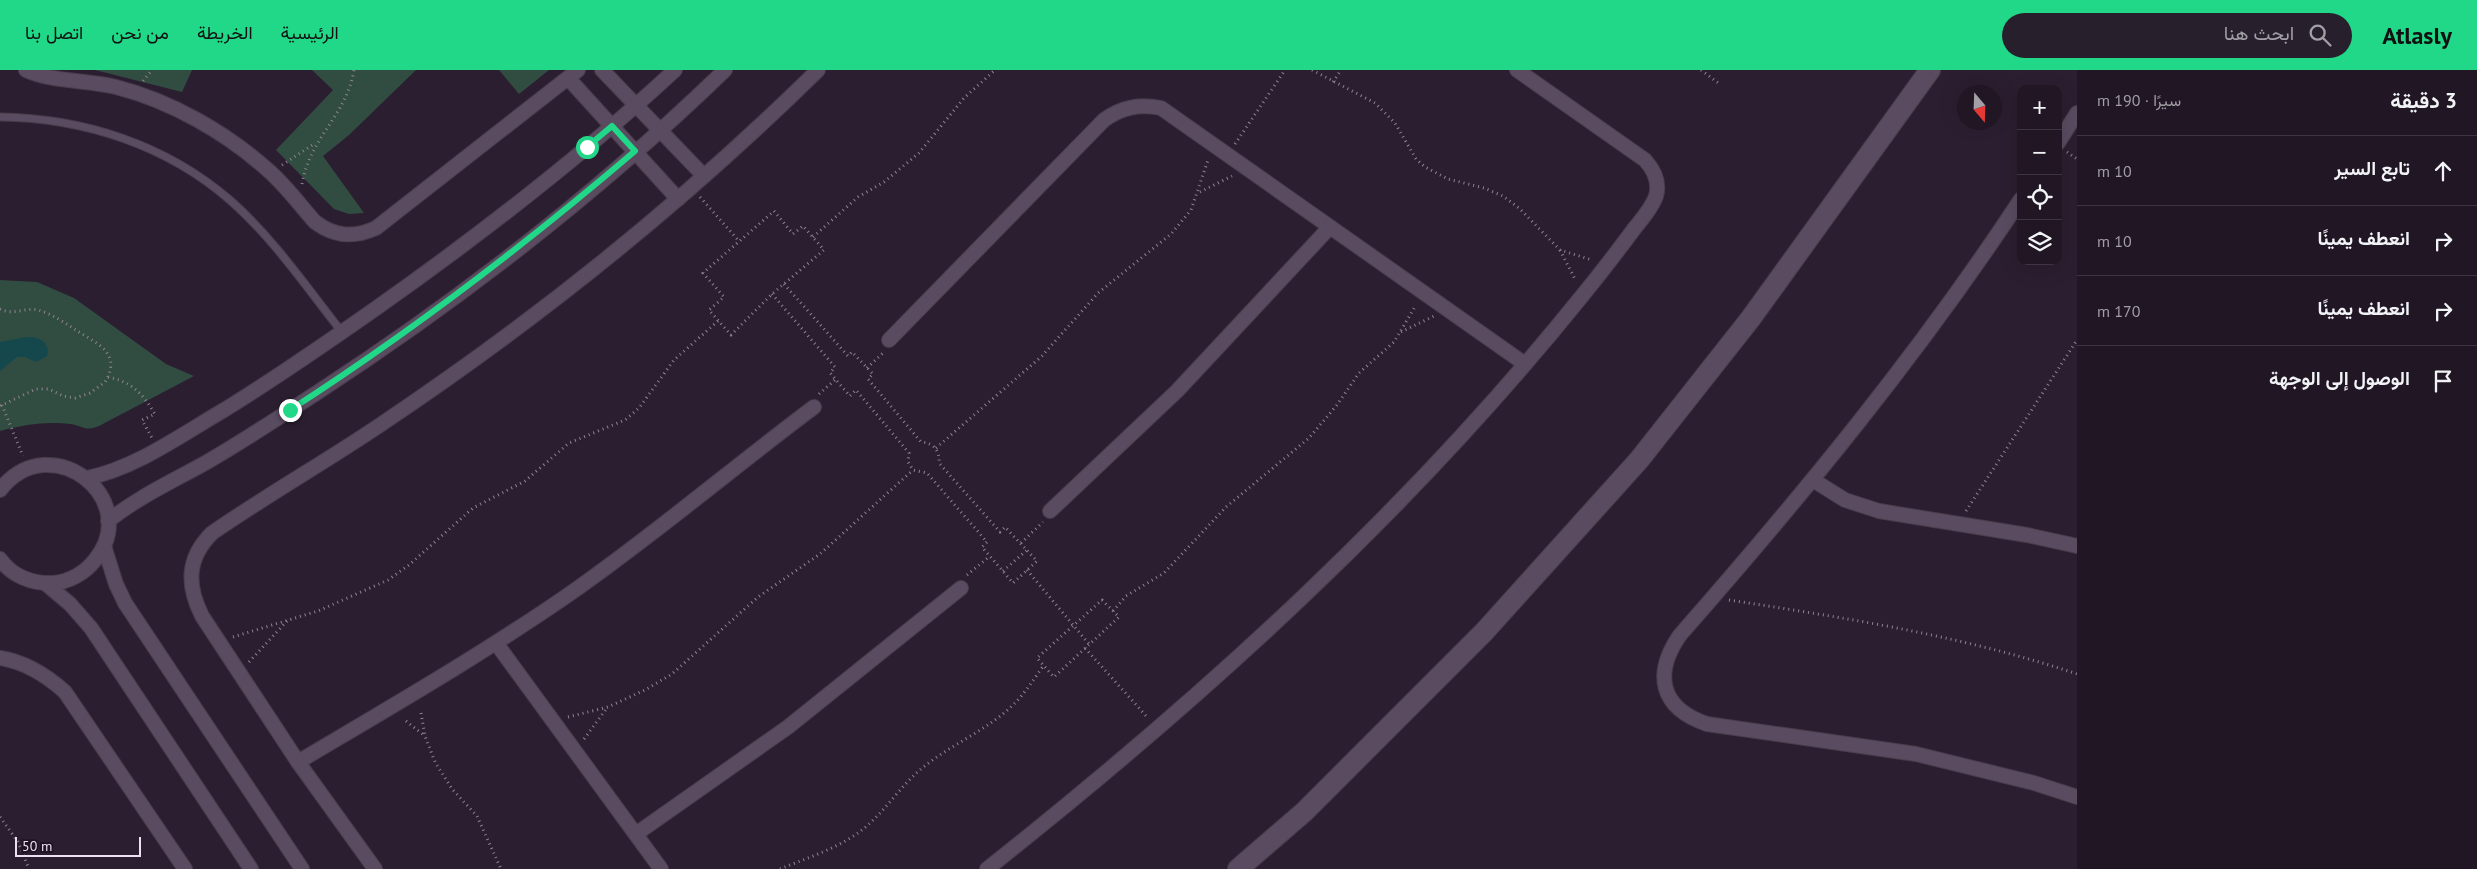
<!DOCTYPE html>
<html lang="ar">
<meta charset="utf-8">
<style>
:root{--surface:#201624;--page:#281f2c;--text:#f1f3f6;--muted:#a29fa6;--line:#3d3541;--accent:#20d887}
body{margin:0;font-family:"PT Sans",Vazirmatn,sans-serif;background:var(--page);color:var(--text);direction:rtl}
.controls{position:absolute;right:15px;top:15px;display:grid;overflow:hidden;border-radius:10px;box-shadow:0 5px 20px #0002}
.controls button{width:45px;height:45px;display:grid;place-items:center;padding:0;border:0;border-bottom:1px solid var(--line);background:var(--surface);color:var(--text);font:25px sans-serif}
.compass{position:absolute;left:1957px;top:15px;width:45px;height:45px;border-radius:50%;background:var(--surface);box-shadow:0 5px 20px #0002;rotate:161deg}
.scale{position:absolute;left:15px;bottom:12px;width:126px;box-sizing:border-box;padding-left:5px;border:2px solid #ece2ef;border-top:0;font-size:14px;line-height:18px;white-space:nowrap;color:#ece2ef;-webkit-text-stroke:4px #221426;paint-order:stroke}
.stop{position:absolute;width:15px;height:15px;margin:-11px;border:4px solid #20d887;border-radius:50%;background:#fff}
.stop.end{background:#20d887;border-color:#fff;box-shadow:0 1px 5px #0008}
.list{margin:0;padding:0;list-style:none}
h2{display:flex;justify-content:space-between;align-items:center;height:65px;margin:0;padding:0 20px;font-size:21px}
h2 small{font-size:16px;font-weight:400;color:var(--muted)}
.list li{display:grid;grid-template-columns:32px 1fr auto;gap:15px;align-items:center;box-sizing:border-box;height:70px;padding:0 20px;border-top:1px solid var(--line)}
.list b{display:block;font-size:19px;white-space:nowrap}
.list em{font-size:16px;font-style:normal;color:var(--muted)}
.icon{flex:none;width:28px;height:28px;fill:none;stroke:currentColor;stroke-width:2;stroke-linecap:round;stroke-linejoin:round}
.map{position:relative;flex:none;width:2077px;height:799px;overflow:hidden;direction:ltr}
header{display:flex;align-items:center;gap:30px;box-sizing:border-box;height:70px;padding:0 25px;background:var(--accent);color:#111}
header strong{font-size:24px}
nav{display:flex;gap:28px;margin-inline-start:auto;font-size:18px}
.search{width:350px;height:45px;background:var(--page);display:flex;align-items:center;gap:12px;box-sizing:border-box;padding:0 18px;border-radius:28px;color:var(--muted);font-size:19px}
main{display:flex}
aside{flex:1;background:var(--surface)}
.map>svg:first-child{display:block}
</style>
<header>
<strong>Atlasly</strong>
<div class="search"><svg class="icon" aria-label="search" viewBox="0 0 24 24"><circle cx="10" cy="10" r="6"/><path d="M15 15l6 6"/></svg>ابحث هنا</div>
<nav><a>الرئيسية</a><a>الخريطة</a><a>من نحن</a><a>اتصل بنا</a></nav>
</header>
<main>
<aside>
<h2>3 دقيقة<small>سيرًا · 190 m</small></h2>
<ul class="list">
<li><svg class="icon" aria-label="ahead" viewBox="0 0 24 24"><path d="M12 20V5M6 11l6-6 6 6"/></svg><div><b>تابع السير</b></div><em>10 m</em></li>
<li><svg class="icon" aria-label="right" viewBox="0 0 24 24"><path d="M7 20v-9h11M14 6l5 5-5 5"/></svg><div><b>انعطف يمينًا</b></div><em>10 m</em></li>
<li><svg class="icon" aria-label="right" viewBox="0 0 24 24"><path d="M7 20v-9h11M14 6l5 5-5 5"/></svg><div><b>انعطف يمينًا</b></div><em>170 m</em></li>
<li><svg class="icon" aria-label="arrive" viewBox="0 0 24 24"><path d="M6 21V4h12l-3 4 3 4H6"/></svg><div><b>الوصول إلى الوجهة</b></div></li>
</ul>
</aside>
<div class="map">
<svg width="2077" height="799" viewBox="0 0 2077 799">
<rect width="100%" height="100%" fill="#2b1e30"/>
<!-- green -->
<g fill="#314c40">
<path d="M95 0H192L182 22Z"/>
<path d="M312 0H416L349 65 323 86 364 143 349 144 334 139 276 80 333 20Z"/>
<path d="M499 0H549L519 24Z"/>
<path d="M0 210 37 212 74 228 166 294 194 306 99 356C84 362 84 356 70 354 47 351 22 355 0 361Z"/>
</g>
<!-- water -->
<path fill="#14484d" d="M27 267C39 266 51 273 47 286L36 292 25 287H17L0 301V272Z"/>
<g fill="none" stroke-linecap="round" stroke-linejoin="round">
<defs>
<path id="lane" d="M0 47C84 48 167 75 231 131 274 169 307 218 342 262"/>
<g id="street">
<path d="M26 0C51 12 88 10 116 17 171 31 227 63 269 101 286 116 300 135 315 152 335 167 354 168 376 158L578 0"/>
<path d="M602 0 704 106"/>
<path d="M568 8 678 129"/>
<path d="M2058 73 2077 43"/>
<path d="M2021 129C1919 284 1802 426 1680 565 1653 604 1660 638 1707 654L1916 684 2034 713 2077 727"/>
<path d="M889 270 1104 50C1122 37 1139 34 1161 38L1525 294"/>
<path d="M87 408C136 398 181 365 224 340 276 308 325 274 375 239 480 165 581 87 675 0"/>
<path d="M1813 410 1845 430 1879 441 2027 465 2077 476"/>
<path d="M0 420C51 355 144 430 95 490 85 503 69 512 53 513 32 514 12 506 0 489"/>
<path d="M1050 441 1177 321 1330 157"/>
<path d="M108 451C138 427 173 411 207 392 245 370 281 346 318 322 462 228 601 120 725 0"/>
<path d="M104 476 116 514 125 533 302 799"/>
<path d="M45 513 70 534 91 558 251 799"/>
<path d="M496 573 661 799"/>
<path d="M0 588C25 592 46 605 65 622L185 799"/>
<path d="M298 692C389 638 481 585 568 525 653 466 731 399 814 337"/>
<path d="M636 764 788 657 961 518"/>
<path d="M375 799 298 692 202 546C187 516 186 489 212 463 267 425 327 391 383 353 538 249 685 131 818 0"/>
<path d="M987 799C1203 628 1409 441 1582 226 1600 204 1617 182 1634 159 1642 149 1652 138 1656 126 1660 112 1654 100 1645 90L1517 0"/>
</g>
<path id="secondary" d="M1238 799 1304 742 1484 562 1639 390 1751 248 1930 0"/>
</defs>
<!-- lane casing -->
<use href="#lane" stroke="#483c4c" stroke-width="9"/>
<!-- street casing -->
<use href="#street" stroke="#483c4c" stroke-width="16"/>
<!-- secondary casing -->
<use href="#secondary" stroke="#483c4c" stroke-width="22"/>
<!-- path -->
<g stroke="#8f8493" stroke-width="3" stroke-dasharray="1 4" stroke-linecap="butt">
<path d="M1312 0 1375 33 1395 53 1416 89 1425 97 1448 109 1484 118 1503 126 1520 139 1560 180 1592 190"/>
<path d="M1701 0 1721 15"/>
<path d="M143 11 152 0"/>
<path d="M1333 12 1341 0"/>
<path d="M1235 74 1285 0"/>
<path d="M2067 82 2077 89"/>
<path d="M282 95 314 74"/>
<path d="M302 114C310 67 347 45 354 0"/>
<path d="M1200 122 1232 106"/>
<path d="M700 127 739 171"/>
<path d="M774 141 793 164 803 156 824 180 772 224 731 265 709 240 724 227 703 203Z"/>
<path d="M813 167 858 127 884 112 919 83 964 28 995 0"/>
<path d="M1560 180 1576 211"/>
<path d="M772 224 835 297 830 303 850 326 856 320 909 383 908 392 913 400 927 403 987 472 982 477 1013 513 1037 491 1005 457 1000 462 939 393C940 381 934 373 921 372L868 309 873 304 852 282 848 286 784 214"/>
<path d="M0 239C14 246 24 237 38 240 53 244 66 254 79 262 98 274 122 284 105 312L90 323 75 328 63 326 49 319H36L0 336"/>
<path d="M1401 262 1434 246"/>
<path d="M867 298 884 282"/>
<path d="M108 307C132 312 142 323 155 344L142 350 152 368"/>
<path d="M819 324 836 309"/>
<path d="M2 335 23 386"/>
<path d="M936 378 1042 286 1098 223 1171 164 1191 140 1208 90"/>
<path d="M1966 441 2077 270"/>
<path d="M1021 473 1043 452"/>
<path d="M1027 500 1089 574"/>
<path d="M1003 501 1027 480"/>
<path d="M967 505 990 486"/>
<path d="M1102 530 1119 547 1054 607 1037 588Z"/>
<path d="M1729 530C1846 548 1964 566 2077 604"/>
<path d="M1113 541 1126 526 1164 503 1226 437 1309 368 1337 335 1359 303 1394 272 1416 235"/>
<path d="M233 567 318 541 388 510 409 495 473 438 525 411 569 373 625 350 639 338 674 290 718 251"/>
<path d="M1085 578 1148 648"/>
<path d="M249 592 287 551"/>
<path d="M421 643 425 666 435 692 452 719 477 746 501 799"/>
<path d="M568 647 608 637 645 620 672 604 758 527 820 484 913 400"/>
<path d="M406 651 425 666"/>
<path d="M584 669 607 638"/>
<path d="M0 747 18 772 29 799"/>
<path d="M780 799C807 788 839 778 862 760 886 741 902 713 926 695 954 673 989 659 1014 634 1025 623 1034 609 1044 595"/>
</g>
<!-- lane -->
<use href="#lane" stroke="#5a4b60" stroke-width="7"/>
<!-- street -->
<use href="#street" stroke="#5a4b60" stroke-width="14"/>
<!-- secondary -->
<use href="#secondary" stroke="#5a4b60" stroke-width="20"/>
</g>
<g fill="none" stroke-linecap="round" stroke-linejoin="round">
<!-- route -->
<path stroke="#20d887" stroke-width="6" d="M290 340C411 262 525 175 635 81L612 56 587 77"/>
</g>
</svg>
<div class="controls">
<button>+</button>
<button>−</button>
<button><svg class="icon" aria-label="locate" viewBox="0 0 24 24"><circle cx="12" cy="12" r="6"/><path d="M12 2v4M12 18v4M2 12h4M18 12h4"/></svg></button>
<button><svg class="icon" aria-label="layers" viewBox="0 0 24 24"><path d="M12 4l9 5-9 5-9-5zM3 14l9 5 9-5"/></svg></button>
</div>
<svg class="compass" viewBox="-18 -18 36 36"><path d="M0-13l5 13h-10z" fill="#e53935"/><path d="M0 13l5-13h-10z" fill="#a29fa6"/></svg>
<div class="scale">50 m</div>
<div class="stop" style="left:587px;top:77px"></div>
<div class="stop end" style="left:290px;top:340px"></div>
</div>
</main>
